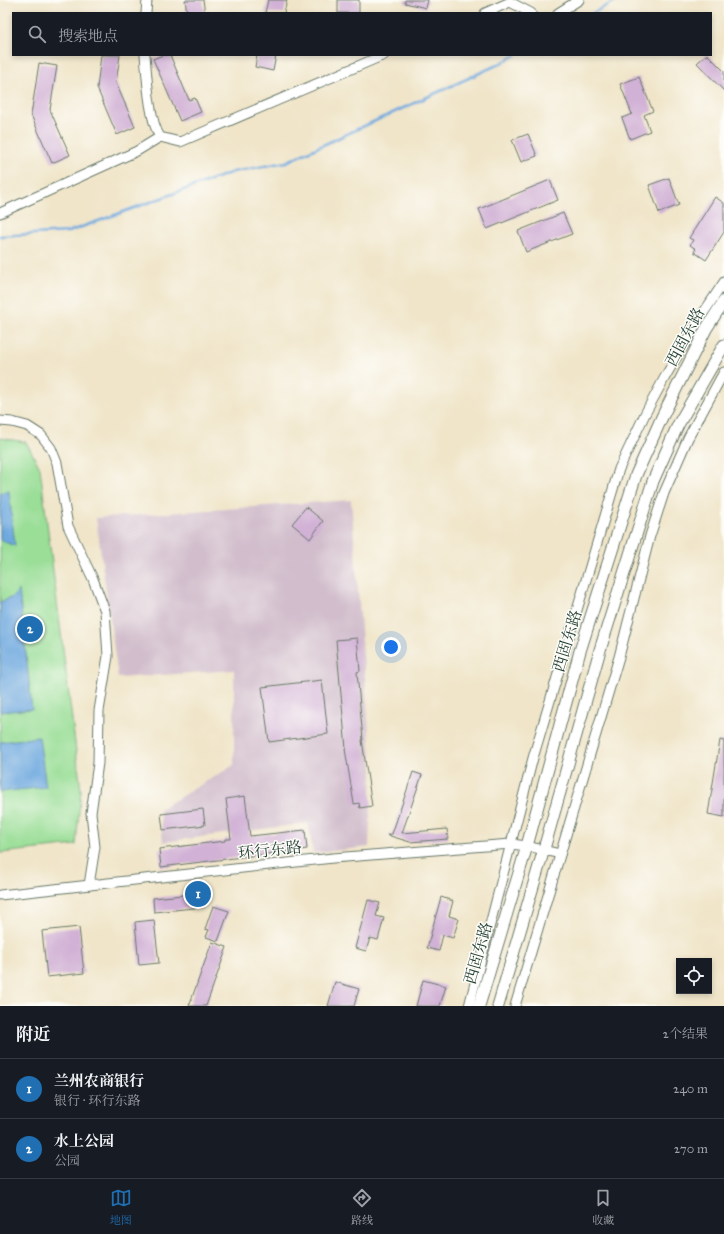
<!DOCTYPE html>
<html lang="zh">
<meta charset="utf-8">
<style>
:root{--surface:#171b24;--page:#20242c;--text:#f1f3f6;--muted:#9ea1a6;--line:#363941;--accent:#1f6fb2}
body{margin:0;font-family:"IM FELL Great Primer","Noto Serif SC",serif;background:var(--page);color:var(--text)}
.controls{position:absolute;right:12px;bottom:12px;display:grid;overflow:hidden;border-radius:0px;box-shadow:0 2px 6px #0003}
.controls button{width:36px;height:36px;display:grid;place-items:center;padding:0;border:0;border-bottom:1px solid var(--line);background:var(--surface);color:var(--text);font:20px sans-serif}
.you{position:absolute;left:391px;top:647px;width:14px;height:14px;margin:-10px;border:3px solid #fff;border-radius:50%;background:#1a73e8;box-shadow:0 0 0 6px #1a73e833}
.badge{display:grid;place-items:center;width:26px;height:26px;border-radius:50%;background:var(--accent);color:#fff;font-size:13px;font-weight:700}
.pin{position:absolute;translate:-50% -50%;border:2px solid #fff;box-shadow:0 1px 4px #0006}
.list{margin:0;padding:0;list-style:none}
h2{display:flex;justify-content:space-between;align-items:center;height:52px;margin:0;padding:0 16px;font-size:17px}
h2 small{font-size:13px;font-weight:400;color:var(--muted)}
.list li{display:grid;grid-template-columns:26px 1fr auto;gap:12px;align-items:center;box-sizing:border-box;height:60px;padding:0 16px;border-top:1px solid var(--line)}
.list b{display:block;font-size:15px;white-space:nowrap}
.list p{margin:0;font-size:13px;white-space:nowrap;color:var(--muted)}
.list em{font-size:13px;font-style:normal;color:var(--muted)}
.icon{flex:none;width:22px;height:22px;fill:none;stroke:currentColor;stroke-width:2;stroke-linecap:round;stroke-linejoin:round}
.map{position:relative;flex:none;width:724px;height:1006px;overflow:hidden}
.search{position:absolute;background:var(--surface);box-shadow:0 2px 6px #0003;left:12px;right:12px;top:12px;height:44px;display:flex;align-items:center;gap:10px;box-sizing:border-box;padding:0 14px;border-radius:0px;color:var(--muted);font-size:15px}
.sheet{height:172px;background:var(--surface)}
nav{display:flex;justify-content:space-around;align-items:center;box-sizing:border-box;height:56px;border-top:1px solid var(--line);background:var(--surface);font-size:11px;color:var(--muted)}
nav a{display:grid;justify-items:center;gap:2px}
nav .on{color:var(--accent)}
.map>svg:first-child{display:block}
</style>
<div class="map">
<svg width="724" height="1006" viewBox="0 0 724 1006">
<rect width="100%" height="100%" fill="#fdfcf7"/>
<filter id="ink" filterUnits="userSpaceOnUse"><feTurbulence type="fractalNoise" baseFrequency=".025" numOctaves="2"/><feDisplacementMap in="SourceGraphic" scale="8" xChannelSelector="R" yChannelSelector="G"/><feConvolveMatrix kernelMatrix="1 2 1 2 8 2 1 2 1" color-interpolation-filters="sRGB"/></filter>
<filter id="wash" filterUnits="userSpaceOnUse"><feTurbulence type="fractalNoise" baseFrequency=".012" numOctaves="4" result="noise"/><feDisplacementMap in="SourceGraphic" scale="16" xChannelSelector="R" yChannelSelector="G"/><feGaussianBlur stdDeviation="0.9" result="paint"/><feColorMatrix in="noise" values="0 0 0 0 0 0 0 0 0 0 0 0 0 0 0 0 0 1.4 0 .05"/><feComposite in="paint" operator="in"/></filter>
<g filter="url(#wash)">
<rect width="100%" height="100%" fill="#f0e5c9"/>
<!-- industrial -->
<path fill="#d1bdcc" d="M351 500 372 770 369 847 313 853 308 823 163 842 160 809 234 765V670L118 678 96 518Z"/>
<!-- green -->
<path fill="#9ade97" stroke="#5c8e66" d="M0 438 26 442 40 468 81 790 76 845 0 853Z"/>
<!-- water -->
<g fill="#6ea9df" stroke="#46738a">
<path d="M9 491V492L15 546 0 540V493Z"/>
<path d="M19 590 32 709 0 712V602L13 597Z"/>
<path d="M39 737 46 787 0 792V742Z"/>
</g>
<g fill="none" stroke-linecap="round" stroke-linejoin="round">
<!-- stream -->
<g stroke="#6ea9df" stroke-width="2.5">
<path d="M593 13 617 0"/>
<path d="M0 236 68 232 233 172 286 162 497 65 516 55"/>
</g>
</g>
<g id="blocks">
<!-- building -->
<g fill="#d1b1d6">
<path d="M185 0H203L205 13H187Z"/>
<path d="M268 0H287L284 13H265Z"/>
<rect x="338" y="0" width="21" height="13"/>
<path d="M405 0H428L426 8 405 3Z"/>
<path d="M101 55H120L116 83 135 127 117 135 97 88Z"/>
<path d="M163 55H170L189 100 195 98 201 112 180 121 153 59Z"/>
<path d="M257 55H276L273 71 255 67Z"/>
<path d="M706 55H708L724 71V91L697 63Z"/>
<path d="M39 63 57 66 50 110 70 155 52 163 31 115Z"/>
<path d="M639 77 653 111 644 115 650 131 630 139 622 118 632 114 620 84Z"/>
<path d="M528 134 537 156 521 162 512 140Z"/>
<path d="M669 178 679 205 659 213 649 185Z"/>
<path d="M550 180 558 200 487 229 479 209Z"/>
<path d="M715 197 724 203V232L706 260 694 252 696 249 690 245 693 240 689 238Z"/>
<path d="M563 213 572 234 526 252 518 231Z"/>
<path d="M306 507 323 521 310 539 292 524Z"/>
<path d="M357 638 360 671 357 672 363 740H362L372 806 360 808 359 803 354 804 345 749H346L336 640Z"/>
<path d="M322 680 328 734 269 742 262 687Z"/>
<path d="M720 740 724 741V817L708 814Z"/>
<path d="M413 772 422 775 402 833 447 829 448 839 410 842 387 835 392 834Z"/>
<path d="M245 796 250 836 305 830 307 849 161 867 159 849 225 841V839H231L226 799Z"/>
<path d="M203 809 205 825 163 830 161 814Z"/>
<path d="M203 893 204 907 154 912 153 898Z"/>
<path d="M441 897 453 901 449 916 459 919 453 938 443 935 439 951 427 948Z"/>
<path d="M368 900 380 903 376 916 384 918 378 940 370 938 366 951 355 948Z"/>
<path d="M213 906 229 911 218 941 206 937 209 930 205 929Z"/>
<path d="M154 920 159 963 139 965 135 922Z"/>
<path d="M79 927 84 973 47 977 42 931Z"/>
<path d="M212 942 227 947 206 1006H189Z"/>
<path d="M423 980 446 986 440 1006H416Z"/>
<path d="M335 982 359 989 354 1006H328Z"/>
</g>
</g>
</g>
<g filter="url(#ink)">
<use href="#blocks" fill-opacity="0" stroke="#687868" stroke-width="1"/>
<g fill="none" stroke-linecap="round" stroke-linejoin="round">
<defs>
<g id="minor">
<path d="M146 13 147 0"/>
<path d="M485 13 510 2 531 13"/>
<path d="M558 13 579 0"/>
<path d="M145 55C147 76 149 120 160 137L180 142 384 55"/>
<path d="M0 213 137 151 160 137"/>
<path d="M0 421 12 422 27 426 41 435 51 448 57 463 68 526 93 579 105 611 108 656 99 711 98 763 91 813 95 847 89 885"/>
<path d="M0 895 333 858 511 844 527 846 560 854"/>
<path d="M469 1006 533 758 619 469 645 414 665 377 696 324 724 282"/>
<path d="M515 1006 619 657 650 536 664 493 688 438 724 372"/>
</g>
<g id="major">
<path d="M479 1006 527 846 580 651 636 475 662 417 706 329 724 301"/>
<path d="M498 1006 544 849 600 650 653 481 678 425 724 345"/>
</g>
</defs>
<!-- minor casing -->
<use href="#minor" stroke="#687868" stroke-width="11"/>
<!-- major casing -->
<use href="#major" stroke="#687868" stroke-width="13"/>
<!-- minor -->
<use href="#minor" stroke="#fff" stroke-width="9"/>
<!-- major -->
<use href="#major" stroke="#fff" stroke-width="11"/>
</g>
</g>
<g text-anchor="middle" dominant-baseline="central" stroke-width="3" stroke-linejoin="round" paint-order="stroke">
<!-- street labels -->
<g font-size="16" fill="#1f3d34" stroke="#fdfcf7">
<text transform="translate(685 337) rotate(-62)">西固东路</text>
<text transform="translate(567 641) rotate(-73)">西固东路</text>
<text transform="translate(270 850) rotate(-6)">环行东路</text>
<text transform="translate(478 953) rotate(-74)">西固东路</text>
</g>
</g>
</svg>
<div class="controls">
<button><svg class="icon" aria-label="locate" viewBox="0 0 24 24"><circle cx="12" cy="12" r="6"/><path d="M12 2v4M12 18v4M2 12h4M18 12h4"/></svg></button>
</div>
<div class="you"></div>
<div class="pin badge" style="left:198px;top:894px">1</div>
<div class="pin badge" style="left:30px;top:629px">2</div>
<div class="search"><svg class="icon" aria-label="search" viewBox="0 0 24 24"><circle cx="10" cy="10" r="6"/><path d="M15 15l6 6"/></svg>搜索地点</div>
</div>
<section class="sheet">
<h2>附近<small>2个结果</small></h2>
<ul class="list">
<li><span class="badge">1</span><div><b>兰州农商银行</b><p>银行 · 环行东路</p></div><em>240 m</em></li>
<li><span class="badge">2</span><div><b>水上公园</b><p>公园</p></div><em>270 m</em></li>
</ul>
</section>
<nav>
<a class="on"><svg class="icon" aria-label="map" viewBox="0 0 24 24"><path d="M3 6l6-2 6 2 6-2v14l-6 2-6-2-6 2zM9 4v14M15 6v14"/></svg>地图</a>
<a><svg class="icon" aria-label="directions" viewBox="0 0 24 24"><path d="M12 3l9 9-9 9-9-9zM9 14v-3h6M13 9l2 2-2 2"/></svg>路线</a>
<a><svg class="icon" aria-label="saved" viewBox="0 0 24 24"><path d="M7 4h10v16l-5-4-5 4z"/></svg>收藏</a>
</nav>
